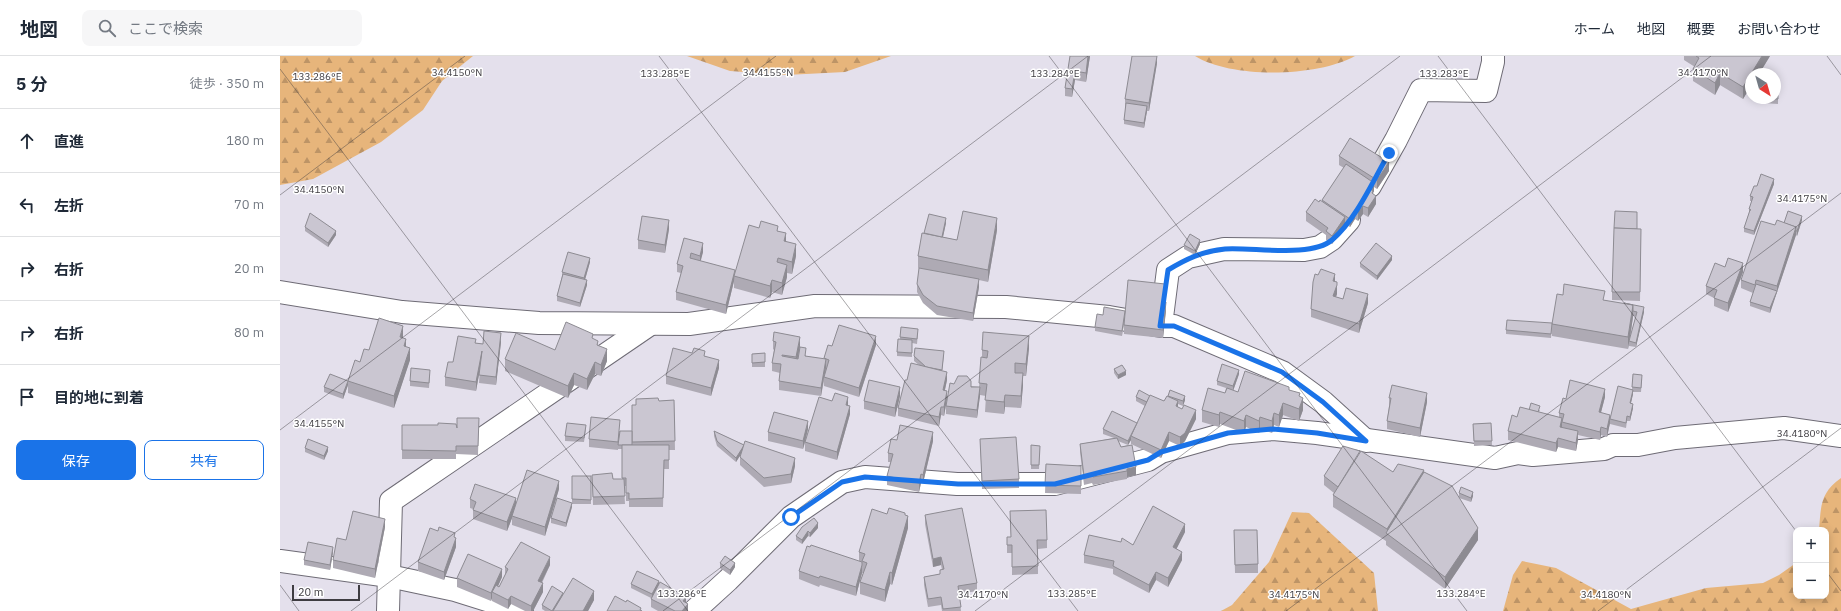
<!DOCTYPE html>
<html lang="ja">
<meta charset="utf-8">
<style>
:root{--surface:#fff;--page:#f6f6f7;--text:#1f2937;--muted:#747a83;--line:#e0e1e3;--accent:#1a73e8}
body{margin:0;font-family:"IBM Plex Sans","Noto Sans JP",sans-serif;background:var(--page);color:var(--text)}
.controls{position:absolute;right:12px;bottom:12px;display:grid;overflow:hidden;border-radius:8px;box-shadow:0 2px 10px #0003}
.controls button{width:36px;height:36px;display:grid;place-items:center;padding:0;border:0;border-bottom:1px solid var(--line);background:var(--surface);color:var(--text);font:20px sans-serif}
.compass{position:absolute;left:1465px;top:12px;width:36px;height:36px;border-radius:50%;background:var(--surface);box-shadow:0 2px 10px #0003;rotate:143deg}
.scale{position:absolute;left:12px;bottom:10px;width:68px;box-sizing:border-box;padding-left:4px;border:2px solid #3e3c41;border-top:0;font-size:11px;line-height:14px;white-space:nowrap;color:#3e3c41;-webkit-text-stroke:3px #fff;paint-order:stroke}
.stop{position:absolute;width:12px;height:12px;margin:-9px;border:3px solid #1a73e8;border-radius:50%;background:#fff}
.stop.end{background:#1a73e8;border-color:#fff;box-shadow:0 1px 4px #0008}
.list{margin:0;padding:0;list-style:none}
h2{display:flex;justify-content:space-between;align-items:center;height:52px;margin:0;padding:0 16px;font-size:17px}
h2 small{font-size:13px;font-weight:400;color:var(--muted)}
.list li{display:grid;grid-template-columns:26px 1fr auto;gap:12px;align-items:center;box-sizing:border-box;height:64px;padding:0 16px;border-top:1px solid var(--line)}
.list b{display:block;font-size:15px;white-space:nowrap}
.list em{font-size:13px;font-style:normal;color:var(--muted)}
.actions{display:flex;gap:8px;padding:12px 16px}
.actions a{flex:1;padding:9px 0;border:1px solid var(--accent);border-radius:8px;text-align:center;font-size:14px;color:var(--accent)}
.actions .main{background:var(--accent);color:#fff}
.icon{flex:none;width:22px;height:22px;fill:none;stroke:currentColor;stroke-width:2;stroke-linecap:round;stroke-linejoin:round}
.map{position:relative;flex:none;width:1561px;height:555px;overflow:hidden}
header{display:flex;align-items:center;gap:24px;box-sizing:border-box;height:56px;padding:0 20px;background:var(--surface);border-bottom:1px solid var(--line)}
header strong{font-size:19px}
nav{display:flex;gap:22px;margin-inline-start:auto;font-size:14px}
.search{width:280px;height:36px;background:var(--page);display:flex;align-items:center;gap:10px;box-sizing:border-box;padding:0 14px;border-radius:8px;color:var(--muted);font-size:15px}
main{display:flex}
aside{flex:1;background:var(--surface)}
.map>svg:first-child{display:block}
</style>
<header>
<strong>地図</strong>
<div class="search"><svg class="icon" aria-label="search" viewBox="0 0 24 24"><circle cx="10" cy="10" r="6"/><path d="M15 15l6 6"/></svg>ここで検索</div>
<nav><a>ホーム</a><a>地図</a><a>概要</a><a>お問い合わせ</a></nav>
</header>
<main>
<aside>
<h2>5 分<small>徒歩 · 350 m</small></h2>
<ul class="list">
<li><svg class="icon" aria-label="ahead" viewBox="0 0 24 24"><path d="M12 20V5M6 11l6-6 6 6"/></svg><div><b>直進</b></div><em>180 m</em></li>
<li><svg class="icon" aria-label="left" viewBox="0 0 24 24"><path d="M17 20v-9H6M10 6l-5 5 5 5"/></svg><div><b>左折</b></div><em>70 m</em></li>
<li><svg class="icon" aria-label="right" viewBox="0 0 24 24"><path d="M7 20v-9h11M14 6l5 5-5 5"/></svg><div><b>右折</b></div><em>20 m</em></li>
<li><svg class="icon" aria-label="right" viewBox="0 0 24 24"><path d="M7 20v-9h11M14 6l5 5-5 5"/></svg><div><b>右折</b></div><em>80 m</em></li>
<li><svg class="icon" aria-label="arrive" viewBox="0 0 24 24"><path d="M6 21V4h12l-3 4 3 4H6"/></svg><div><b>目的地に到着</b></div></li>
</ul>
<div class="actions"><a class="main">保存</a><a>共有</a></div>
</aside>
<div class="map">
<svg width="1561" height="555" viewBox="0 0 1561 555">
<defs>
<pattern id="forest-firs" width="22" height="20" patternUnits="userSpaceOnUse"><rect width="22" height="20" fill="#e7b57b"/><path d="M5 1l3.5 6h-7zM16 11l3.5 6h-7z" fill="#bd9466"/></pattern>
</defs>
<rect width="100%" height="100%" fill="#e4e0ec"/>
<!-- forest -->
<g fill="url(#forest-firs)">
<path d="M0 0H193L162 25 143 54 101 86 33 123 0 129Z"/>
<path d="M407 0H611L565 16 506 19 450 15Z"/>
<path d="M915 0H1075C1038 21 952 23 915 0Z"/>
<path d="M1561 422V555H1223L1233 519 1242 505 1276 512 1351 553 1426 532 1483 527 1499 519 1516 507V540H1546V474H1539C1541 450 1540 437 1561 422Z"/>
<path d="M1012 456 1029 457 1094 517 1098 555H941L952 549 989 506Z"/>
</g>
<g fill="none" stroke-linecap="round" stroke-linejoin="round">
<defs>
<g id="street">
<path d="M1090 130 1116 84 1141 34 1206 35 1213 6V0"/>
<path d="M0 236 122 256 259 267 409 268 535 250 726 251 829 261 881 270H894L1002 316 1043 346 1086 385"/>
<path d="M881 269 888 214 908 201 944 193 1024 194 1040 191 1052 183 1069 164"/>
<path d="M0 505 109 520 175 534 242 555"/>
<path d="M108 555 111 445 369 269"/>
<path d="M414 555 448 524 511 461 562 426 585 421 677 428H775L868 404 881 396 948 377 993 373 1037 377 1215 402 1238 397 1253 399 1324 393 1333 389H1358L1395 382 1504 372 1561 380"/>
</g>
</defs>
<!-- street casing -->
<use href="#street" stroke="#6e6b75" stroke-width="24"/>
<!-- street -->
<use href="#street" stroke="#fff" stroke-width="22"/>
</g>
<!-- wall -->
<g fill="#aeaab4" fill-rule="evenodd">
<path d="M790 0H810L806 26 795 24 792 41 785 40V32Z"/>
<path d="M1404 0H1490L1479 18H1471V30L1463 43 1440 29 1435 39 1413 25V13L1415 11 1404 4Z"/>
<path d="M877 7 869 55H867L864 72 844 68V64L846 51H845V43Z"/>
<path d="M1498 22V48L1483 47V42Z"/>
<path d="M1059 100 1109 115 1097 133 1094 131V135L1093 137 1096 148 1088 161 1083 158 1078 165 1075 163 1070 171 1065 168V169L1052 188 1046 184V179L1026 165V156L1039 146 1042 145V144L1064 112 1059 109Z"/>
<path d="M1494 128 1474 179 1464 176V172L1469 157V153L1472 145H1470V140L1477 130Z"/>
<path d="M1522 164 1517 180 1516 179 1490 257 1470 250V246L1473 237 1461 232V224L1504 167Z"/>
<path d="M666 167 663 181 677 184 717 174 708 226 699 224V231L693 265 657 259 643 247 637 236V228L647 214 638 212V200L644 177Z"/>
<path d="M25 171 56 179 48 191 25 175Z"/>
<path d="M479 172 498 175 506 185 516 200 512 218 507 217V221L502 239 492 236 490 242 454 232V225L446 258 396 244V236L401 217 397 216V208L404 182 423 196 420 205 455 218Z"/>
<path d="M389 173 385 197 358 193V184Z"/>
<path d="M1357 173H1361L1360 245 1332 244V236Z"/>
<path d="M920 188 915 199 904 193V189Z"/>
<path d="M1112 204 1097 224 1080 211V207Z"/>
<path d="M310 206 305 224 307 229 300 251 277 245V240L282 220V216Z"/>
<path d="M1445 211 1463 216 1448 256 1434 250V242L1426 238V230Z"/>
<path d="M1055 225 1057 238 1056 241 1063 243 1088 247 1079 277 1031 261V253Z"/>
<path d="M885 236 884 246 886 254 883 282 844 278V270L842 280 815 275V271L823 259 845 255Z"/>
<path d="M1325 244 1364 256 1356 291 1349 290V286L1348 293 1272 280V268ZM1353 260H1356L1350 285Z"/>
<path d="M621 271 638 277 637 288 632 287V301L617 300V296L620 283Z"/>
<path d="M1272 272 1271 282 1226 278V274Z"/>
<path d="M123 282 130 304 114 352 68 337V325L80 306 89 294Z"/>
<path d="M313 283 318 289 327 305 321 320 315 318 307 334 294 329 288 342 225 315V303L275 294Z"/>
<path d="M493 285 520 290V291L526 300 544 303V302L552 290 596 289 579 341 544 330V325L541 340 499 334V325L500 317 492 315V307L494 294 493 293Z"/>
<path d="M221 286 216 329 199 327 200 312 196 335 165 330V321L173 306 196 287 203 288Z"/>
<path d="M749 292 746 320H743V329L741 352 725 351 724 358 705 356 706 340 700 339 697 362 666 358V350L674 328 699 331 702 301V294Z"/>
<path d="M485 297V311H472V298Z"/>
<path d="M664 299 662 315 667 324 665 334 667 343 664 360 661 359 659 370 618 360V352L639 309 634 305V300Z"/>
<path d="M425 300 439 312 431 340 386 328V320Z"/>
<path d="M834 313 846 319 838 323 834 317Z"/>
<path d="M150 318 149 332 130 330V325Z"/>
<path d="M959 318 953 335 958 336 1009 334 1020 341 1023 354 1019 365 1003 359 999 371 994 369 992 377 980 373 979 377 966 371 964 377 940 368 939 371 922 366V354L945 337 946 332 937 329V325Z"/>
<path d="M1353 318 1362 323 1361 336H1353V338L1351 347 1353 352 1350 365H1347L1346 372 1330 368V363L1352 334Z"/>
<path d="M68 329 63 343 44 336V331Z"/>
<path d="M620 340 615 361 584 353V345Z"/>
<path d="M870 340 884 345 888 340 905 344 903 350 898 348V351L916 363 905 385 900 390 889 385 881 402 851 388V384L848 389 856 419 847 421V423L813 429 812 427 804 429 800 396V388L834 382 823 378V373L857 367 865 350 856 345V341ZM838 385 848 389 841 391Z"/>
<path d="M1325 341 1321 356 1330 367 1327 381 1321 379 1320 384 1298 379V384L1296 395 1278 391 1276 396 1228 384V375L1237 361 1249 354H1260L1259 356 1279 361V357L1286 343Z"/>
<path d="M1109 342 1147 346 1140 381 1107 373V365L1109 350Z"/>
<path d="M394 344 395 394H389V413H384L383 451H349V445H346V430H344L345 448 313 449 312 419 333 423H342V393H338V394L309 391V383L340 375H352L356 349 379 345Z"/>
<path d="M552 345 568 349 570 358 557 404 525 395V387L523 393 488 385V376L528 373 526 382Z"/>
<path d="M199 362 198 399 176 398V403H122V369L177 372Z"/>
<path d="M1211 367 1212 389 1194 390 1193 368Z"/>
<path d="M306 373 304 386 285 385V380Z"/>
<path d="M434 375 464 389 515 410 511 427 484 431 460 409V400L456 406 437 390 434 380Z"/>
<path d="M700 383 739 423V432L702 433Z"/>
<path d="M617 384 653 385 643 427H641L639 436 607 429V420L611 406H608V397Z"/>
<path d="M751 389 760 390 759 413H751Z"/>
<path d="M25 392 48 395 44 404 25 396Z"/>
<path d="M766 408 801 410V438L765 437Z"/>
<path d="M1113 416H1144L1179 441V437L1193 440 1191 446 1179 442 1198 484 1165 533 1106 489V485L1053 451V439L1054 437 1044 429V420Z"/>
<rect x="292" y="420" width="19" height="28"/>
<path d="M279 433 265 480 232 469V462L227 475 193 463V453L190 452V443L236 448Z"/>
<path d="M292 451 286 471 271 467V462Z"/>
<path d="M730 455 767 484V492L758 493V518L732 519V497H727V481H731Z"/>
<path d="M607 458 625 459 628 472 612 529 610 528 605 546 580 538V526L583 517H582L576 540 540 529 539 531 519 523V515L579 505V496Z"/>
<path d="M645 459 697 527V535L679 538 681 555H662L661 549 648 551 644 529V521L660 518V514H662L661 509 653 511 645 468Z"/>
<path d="M105 471 95 522 53 512V504L66 484Z"/>
<path d="M538 472 530 481 528 480 522 488 516 484V480Z"/>
<path d="M954 474 978 508V517H955Z"/>
<path d="M905 476 896 493 902 504 888 531 876 524 869 537 833 518V513L804 507V499L841 486 853 489Z"/>
<path d="M175 482 176 491 164 524 138 515V506Z"/>
<path d="M53 496 50 514 24 509V504Z"/>
<path d="M440 507 455 511 450 519 440 512Z"/>
<path d="M270 509 262 527 263 536 253 555H245L231 548 228 553 212 545V542L211 545 177 531V522L222 521 218 530 219 531 225 519V511Z"/>
<path d="M351 528H379L406 547 408 555H378L371 551V542L351 532Z"/>
<path d="M283 539 314 544 308 555H265L262 553V549Z"/>
</g>
<!-- shaded-wall -->
<g fill="#8d8b92">
<path d="M808 0H810L806 26V17Z"/>
<path d="M877 0V7L869 55V47Z"/>
<path d="M1482 0H1490L1479 18H1471Z"/>
<path d="M795 15V24L792 41V33Z"/>
<path d="M1440 17V29L1435 39V27Z"/>
<path d="M1471 18V30L1463 43V31Z"/>
<path d="M867 50V55L864 72V67Z"/>
<path d="M1109 106V115L1097 133V124Z"/>
<path d="M1494 123V128L1474 179V175Z"/>
<path d="M1094 127V135L1093 137V143L1090 133Z"/>
<path d="M1096 140V148L1088 161V152Z"/>
<path d="M1083 150V158L1078 165V156Z"/>
<path d="M1075 154V163L1070 171V163Z"/>
<path d="M1522 160V164L1517 180V175Z"/>
<path d="M1065 161V169L1052 188V180Z"/>
<path d="M666 162V167L662 185V181Z"/>
<path d="M717 162V174L708 226V214Z"/>
<path d="M389 164V173L385 197V189Z"/>
<path d="M1516 171V179L1490 257V252L1497 235V230Z"/>
<path d="M56 175V179L48 191V187Z"/>
<path d="M506 177V189L504 185Z"/>
<path d="M920 184V188L915 199V195Z"/>
<path d="M423 187V196L420 208V200Z"/>
<path d="M516 188V200L512 218V206Z"/>
<path d="M1112 200V204L1097 224V220Z"/>
<path d="M310 202V206L304 227V222Z"/>
<path d="M1463 207V216L1448 256V247Z"/>
<path d="M507 209V221L502 239V227Z"/>
<path d="M455 214 454 225 446 258V249Z"/>
<path d="M1055 218V227L1053 225Z"/>
<path d="M699 223V231L693 265V257Z"/>
<path d="M307 224V229L300 251V247Z"/>
<path d="M492 224V236L490 242V230Z"/>
<path d="M885 228V236L883 254V246Z"/>
<path d="M1057 229V238L1053 249V240Z"/>
<path d="M1088 238V247L1079 277V268Z"/>
<path d="M886 246V254L883 282V274Z"/>
<path d="M1353 249V261L1348 293V281Z"/>
<path d="M1364 251V256L1356 291V287Z"/>
<path d="M123 270V282L120 293V281Z"/>
<path d="M221 277V286L216 329V321Z"/>
<path d="M596 280V289L579 341V332Z"/>
<path d="M749 280V292L746 320V308Z"/>
<path d="M520 281V290L516 310V301Z"/>
<path d="M126 283V295L124 290Z"/>
<path d="M130 292V304L114 352V340Z"/>
<path d="M327 293V305L321 320V309Z"/>
<path d="M202 295V303L196 335V326Z"/>
<path d="M546 303V312L544 322V321L541 340V332Z"/>
<path d="M439 304V312L431 340V332Z"/>
<path d="M315 306V318L307 334V323Z"/>
<path d="M959 314V318L953 335V330Z"/>
<path d="M846 315V319L838 323V319Z"/>
<path d="M667 316V324L663 342V334Z"/>
<path d="M294 317V329L288 342V330Z"/>
<path d="M743 317V329L741 352V340Z"/>
<path d="M68 325V329L63 343V338Z"/>
<path d="M620 331V340L615 361V352Z"/>
<path d="M700 331V340L697 362V354Z"/>
<path d="M1325 333V341L1319 364V356Z"/>
<path d="M1353 334V338L1350 351V347Z"/>
<path d="M667 335V343L664 360V351Z"/>
<path d="M1147 337V346L1140 381V372Z"/>
<path d="M725 339V351L724 358V346Z"/>
<path d="M905 340V344L903 350V345Z"/>
<path d="M568 341V350L566 349Z"/>
<path d="M1023 342V354L1019 365V353Z"/>
<path d="M898 345V353L896 350Z"/>
<path d="M1003 347V359L999 371V359Z"/>
<path d="M1353 348V352L1350 365V361Z"/>
<path d="M570 350V358L557 404V396Z"/>
<path d="M661 351V359L659 370V361Z"/>
<path d="M916 354V363L905 385 900 390V381Z"/>
<path d="M940 356V368L939 371V359Z"/>
<path d="M994 357V369L992 377V365Z"/>
<path d="M966 359V371L964 377V365Z"/>
<path d="M1330 359V367L1327 381V373Z"/>
<path d="M980 361V373L979 377V365Z"/>
<path d="M1282 362V371L1280 379V371Z"/>
<path d="M528 365V373L523 393V385Z"/>
<path d="M1321 371V379L1320 384V376Z"/>
<path d="M1298 375V384L1296 395V387Z"/>
<path d="M653 376V385L643 427V419Z"/>
<path d="M889 376V385L881 402V394Z"/>
<path d="M851 380V384L848 389V385Z"/>
<path d="M1278 382V391L1276 396V387Z"/>
<path d="M464 389V393L456 406V402Z"/>
<path d="M48 391V395L44 404V400Z"/>
<path d="M515 402V410L511 427V418Z"/>
<path d="M856 411V419L847 421V413Z"/>
<path d="M1144 414V426L1107 477V473Z"/>
<path d="M641 418V427L639 436V427Z"/>
<path d="M279 425V433L265 480V471Z"/>
<path d="M1193 436V440L1191 446V442Z"/>
<path d="M236 442V451L232 460V462L227 475V466Z"/>
<path d="M292 447V451L286 471V467Z"/>
<path d="M625 457V468L628 460V472L612 529V517Z"/>
<path d="M105 463V471L95 522V513Z"/>
<path d="M538 467V472L530 481V477Z"/>
<path d="M905 468V476L893 500V491Z"/>
<path d="M1198 472V484L1165 533V521Z"/>
<path d="M528 475V480L522 488V484Z"/>
<path d="M176 482V491L164 524V516Z"/>
<path d="M53 491V496L50 514V509Z"/>
<path d="M902 496V504L888 531V522Z"/>
<path d="M270 501V509L258 533V525Z"/>
<path d="M661 501V509L653 511V503Z"/>
<path d="M455 507V511L450 519V514Z"/>
<path d="M582 509V517L576 540V531Z"/>
<path d="M222 513V521L215 537 212 536V542L211 545V537Z"/>
<path d="M610 516V528L605 546V534Z"/>
<path d="M876 516V524L869 537V529Z"/>
<path d="M379 525V530L372 542V538Z"/>
<path d="M263 527V536L253 555H251V550Z"/>
<path d="M314 535V544L308 555H303Z"/>
<path d="M283 537V541L274 555H272Z"/>
<path d="M231 540V548L228 553V544Z"/>
<path d="M406 541V550L408 548V555H402L403 545Z"/>
</g>
<!-- building -->
<g fill="#cac6d1" stroke="#8d8b92">
<path d="M790 0H808L806 17 795 15 792 33 785 32Z"/>
<path d="M852 0H877L869 47 845 43Z"/>
<path d="M1416 0H1482L1463 31 1440 17 1435 27 1413 13 1419 2Z"/>
<path d="M1495 22H1498V43L1483 42H1495Z"/>
<path d="M846 47 867 50 864 67 844 64Z"/>
<path d="M1070 82 1109 106 1097 124 1059 100Z"/>
<path d="M1066 108 1094 127 1090 133 1093 135 1092 137 1096 140 1088 152 1083 150 1078 156 1075 154 1070 163 1042 144Z"/>
<path d="M1481 118 1494 123 1474 175 1464 172 1470 154H1471L1469 153 1473 141 1470 140 1474 130H1477Z"/>
<path d="M1035 143 1039 146 1040 144 1065 161 1052 180 1046 175 1048 172 1026 156Z"/>
<path d="M683 155 717 162 708 214 638 200 642 177 677 184Z"/>
<path d="M1335 155 1357 156V173L1334 172Z"/>
<path d="M1508 155 1522 160 1517 175H1516V171L1504 167Z"/>
<path d="M30 157 56 175 48 187 25 171Z"/>
<path d="M649 158 666 162 662 181 644 177Z"/>
<path d="M362 160 389 164 385 189 358 184Z"/>
<path d="M1497 164 1516 171 1497 230 1476 224 1475 229 1461 224 1481 165 1495 169Z"/>
<path d="M481 165 498 170 497 175 506 177 504 185 516 188 512 206 498 202 497 206 507 209 502 227 492 224 490 230 454 220 469 169 479 172Z"/>
<path d="M1334 172 1361 173 1360 236H1332Z"/>
<path d="M910 178 920 184 915 195 904 189Z"/>
<path d="M404 182 423 187 420 200 411 197 410 202 455 214 446 249 396 236 403 210 397 208Z"/>
<path d="M1096 187 1112 200 1097 220 1080 207Z"/>
<path d="M288 196 310 202 304 222 282 216Z"/>
<path d="M1448 202 1463 207 1448 247 1434 242 1437 234 1426 230 1435 207 1445 211Z"/>
<path d="M639 212 699 223 693 257 657 250 643 239 637 228Z"/>
<path d="M1041 213 1055 218 1053 225 1057 226V229L1053 240 1063 243 1066 232 1088 238 1079 268 1031 253 1033 226 1035 218 1038 219Z"/>
<path d="M283 218 307 224 300 247 277 240Z"/>
<path d="M848 224 885 228 883 246H886L883 274 844 269Z"/>
<path d="M1284 228 1325 235 1323 244 1353 249 1348 281 1272 268 1277 238 1283 239Z"/>
<path d="M1476 228 1497 235 1490 252 1470 246Z"/>
<path d="M1344 247 1364 251 1356 287 1349 285 1357 256 1353 255V249Z"/>
<path d="M824 251 845 255 842 275 815 271 817 258 823 259Z"/>
<path d="M99 262 123 270 120 281 126 283 124 290 130 292 114 340 68 325 75 304 80 306 84 293 89 294Z"/>
<path d="M1227 264 1272 267 1271 278 1226 274Z"/>
<path d="M286 266 313 278 312 282 318 285 317 289 327 293 321 309 315 306 307 323 294 317 288 330 225 303 236 277 275 294Z"/>
<path d="M559 269 596 280 579 332 544 321 549 304 544 302 548 289 552 290Z"/>
<path d="M621 271 638 273 637 283 620 281Z"/>
<path d="M204 275 221 277 216 321 199 319 202 295 196 326 165 321 168 306H173L178 280 196 283 195 287 203 288Z"/>
<path d="M494 276 520 281 516 301 502 299V300L518 303 520 291 526 292 525 300 546 303 541 332 499 325 501 308 492 307 496 286 493 285Z"/>
<path d="M703 276 749 280 746 308 735 307V317H743L741 340 725 339 724 346 705 344 707 328 699 327 701 301 707 302 708 295 702 294Z"/>
<path d="M618 283 632 284V297L617 296Z"/>
<path d="M393 292 412 297 414 292 425 295 424 300 439 304 431 332 386 320Z"/>
<path d="M635 292 664 295 662 314 646 311 634 300Z"/>
<path d="M485 297V306L472 307V298Z"/>
<path d="M631 307 667 316 663 334 667 335 664 351H661L659 361 618 352 625 324H627Z"/>
<path d="M942 308 959 314 953 330 937 325Z"/>
<path d="M842 309 846 315 838 319 834 313Z"/>
<path d="M131 312 150 314 149 327 130 325Z"/>
<path d="M965 315 1009 331V334L1020 337 1019 340 1023 342 1019 353 1003 347 999 359 994 357 992 365 980 361 979 365 966 359 964 365 940 356 939 359 922 354 928 332 945 337 947 332 958 336Z"/>
<path d="M50 318 68 325 63 338 44 331Z"/>
<path d="M1353 318 1362 319 1361 332 1352 331Z"/>
<path d="M678 320H687L691 325V331H700L697 354 666 350 670 327 674 328Z"/>
<path d="M589 324 620 331 615 352 584 345Z"/>
<path d="M1290 324 1325 333 1319 356 1330 359 1327 373 1321 371 1320 376 1282 366 1284 358 1279 357 1283 342 1286 343Z"/>
<path d="M1112 329 1147 337 1140 372 1107 365 1111 342H1109Z"/>
<path d="M1338 330 1353 334 1350 347 1353 348 1350 361 1347 360 1346 367 1330 363Z"/>
<path d="M859 334 870 340 867 346 856 341Z"/>
<path d="M890 334 905 340 903 345 888 340Z"/>
<path d="M555 337 568 341 566 349 570 350 557 396 525 386 539 341 552 345Z"/>
<path d="M870 339 884 345 887 340 898 345 896 350 902 353 904 349 916 354 905 377 900 381 889 376 881 394 851 380Z"/>
<path d="M378 342 379 345 394 344 395 385 352 386V349H356V343Z"/>
<path d="M1251 347 1260 350 1258 356 1249 354Z"/>
<path d="M1240 351 1282 362 1280 371 1298 375 1296 387 1278 382 1276 387 1228 375 1232 359 1237 361Z"/>
<path d="M832 355 857 367 848 385 823 373Z"/>
<path d="M494 356 528 365 523 385 488 376Z"/>
<path d="M311 361 340 364 338 386 309 383Z"/>
<path d="M177 362H199L198 390H176V395L122 394V369H158V367L176 368 177 372Z"/>
<path d="M287 367 306 369 304 382 285 380Z"/>
<path d="M1211 367 1212 385H1194L1193 368Z"/>
<path d="M620 369 653 376 643 419 641 418 639 427 607 420 613 398 608 397 611 383 617 384Z"/>
<path d="M340 375H352V389H338Z"/>
<path d="M434 375 464 389 463 391 456 402 437 385Z"/>
<path d="M736 381 739 423 702 425 700 383Z"/>
<path d="M837 382 841 391 852 389 856 411 847 413V415L813 421 812 419 804 420 800 388Z"/>
<path d="M28 383 48 391 44 400 25 392Z"/>
<path d="M465 385 515 402 511 418 484 422 460 401Z"/>
<path d="M342 389H389V404H384L383 442 349 443V437H346V422H342Z"/>
<path d="M751 389 760 390 759 409H751Z"/>
<path d="M1063 390 1080 395 1058 431 1044 420Z"/>
<path d="M1081 395 1113 416 1118 408 1144 414 1107 473 1053 439Z"/>
<path d="M766 408 801 410V430L765 429Z"/>
<path d="M247 414 279 425 265 471 232 460Z"/>
<path d="M1144 416 1172 430 1198 472 1165 521 1106 477Z"/>
<path d="M332 417 333 423H344L345 440 313 441 312 419Z"/>
<path d="M292 420H311V444L292 443Z"/>
<path d="M195 428 236 442 227 466 193 454 196 446 190 443Z"/>
<path d="M1181 431 1193 436 1191 442 1179 437Z"/>
<path d="M277 442 292 447 286 467 271 462Z"/>
<path d="M873 450 905 468 893 491 902 496 888 522 876 516 869 529 833 510 834 505 804 499 809 479 841 486 842 482 853 489Z"/>
<path d="M609 452 625 457V459L628 460 612 517 610 516 605 534 580 526 587 507 582 505 585 498 579 496 592 453 607 458Z"/>
<path d="M682 452 697 527 678 530 681 551 663 553 661 541 648 543 644 521 660 518V514L664 513 661 501 653 503 645 459Z"/>
<path d="M766 454 767 484H757L758 510 732 511V489H727V481H731L730 455Z"/>
<path d="M73 455 105 463 95 513 53 504 57 482 66 484Z"/>
<path d="M534 462 538 467 530 477 528 475 522 484 516 480 522 471Z"/>
<path d="M159 471 175 477 174 481 176 482 164 516 138 506 150 472 158 475Z"/>
<path d="M954 474H977L978 508 955 509Z"/>
<path d="M28 486 53 491 50 509 24 504Z"/>
<path d="M241 486 270 501 258 525 263 527 251 550 231 540 228 544 212 536 216 529 219 531 228 513 225 511Z"/>
<path d="M531 489 582 506V509L576 531 540 520 539 522 519 515 527 490 530 491Z"/>
<path d="M188 498 222 513 211 537 177 522Z"/>
<path d="M445 500 455 507 450 514 440 507Z"/>
<path d="M357 515 379 525 372 538 351 528Z"/>
<path d="M293 522 314 535 303 555H273Z"/>
<path d="M380 526 406 541 403 545 408 548 402 555H395L371 543Z"/>
<path d="M272 530 283 537 272 555 262 549Z"/>
<path d="M335 540 346 546 347 544 361 552 360 554 362 555H327Z"/>
</g>
<g fill="none" stroke-linecap="round" stroke-linejoin="round">
<!-- route -->
<path stroke="#1a73e8" stroke-width="5" d="M511 461 562 426 585 421 678 428H775L868 404 881 396 948 377 993 373 1037 377 1086 385 1043 346 1002 316 894 270H880L888 214C906 203 923 195 945 193 973 191 1031 202 1052 184 1076 164 1094 123 1109 97"/>
</g>
<!-- ticks -->
<path fill="none" stroke="#3e3c41" stroke-width="1" stroke-opacity="0.45" d="M379 0 798 555M769 0 1187 555M1158 0 1516 475M1547 0 1561 19M0 13 408 555M0 139 185 0M0 374 496 0M1546 515 1561 535M0 529 19 555M71 555 808 0M383 555 1120 0M695 555 1431 0M1006 555 1561 137M1318 555 1561 372"/>
<g font-size="10" text-anchor="middle" fill="#3e3c41" stroke="#fff" stroke-width="3" stroke-linejoin="round" paint-order="stroke">
<text x="177" y="20">34.4150°N</text>
<text x="488" y="20">34.4155°N</text>
<text x="1423" y="20">34.4170°N</text>
<text x="385" y="21">133.285°E</text>
<text x="775" y="21">133.284°E</text>
<text x="1164" y="21">133.283°E</text>
<text x="37" y="24">133.286°E</text>
<text x="39" y="137">34.4150°N</text>
<text x="1522" y="146">34.4175°N</text>
<text x="39" y="371">34.4155°N</text>
<text x="1522" y="381">34.4180°N</text>
<text x="402" y="541">133.286°E</text>
<text x="792" y="541">133.285°E</text>
<text x="1181" y="541">133.284°E</text>
<text x="703" y="542">34.4170°N</text>
<text x="1014" y="542">34.4175°N</text>
<text x="1326" y="542">34.4180°N</text>
</g>
</svg>
<div class="controls">
<button>+</button>
<button>−</button>
</div>
<svg class="compass" viewBox="-18 -18 36 36"><path d="M0-13l5 13h-10z" fill="#e53935"/><path d="M0 13l5-13h-10z" fill="#747a83"/></svg>
<div class="scale">20 m</div>
<div class="stop" style="left:511px;top:461px"></div>
<div class="stop end" style="left:1109px;top:97px"></div>
</div>
</main>
